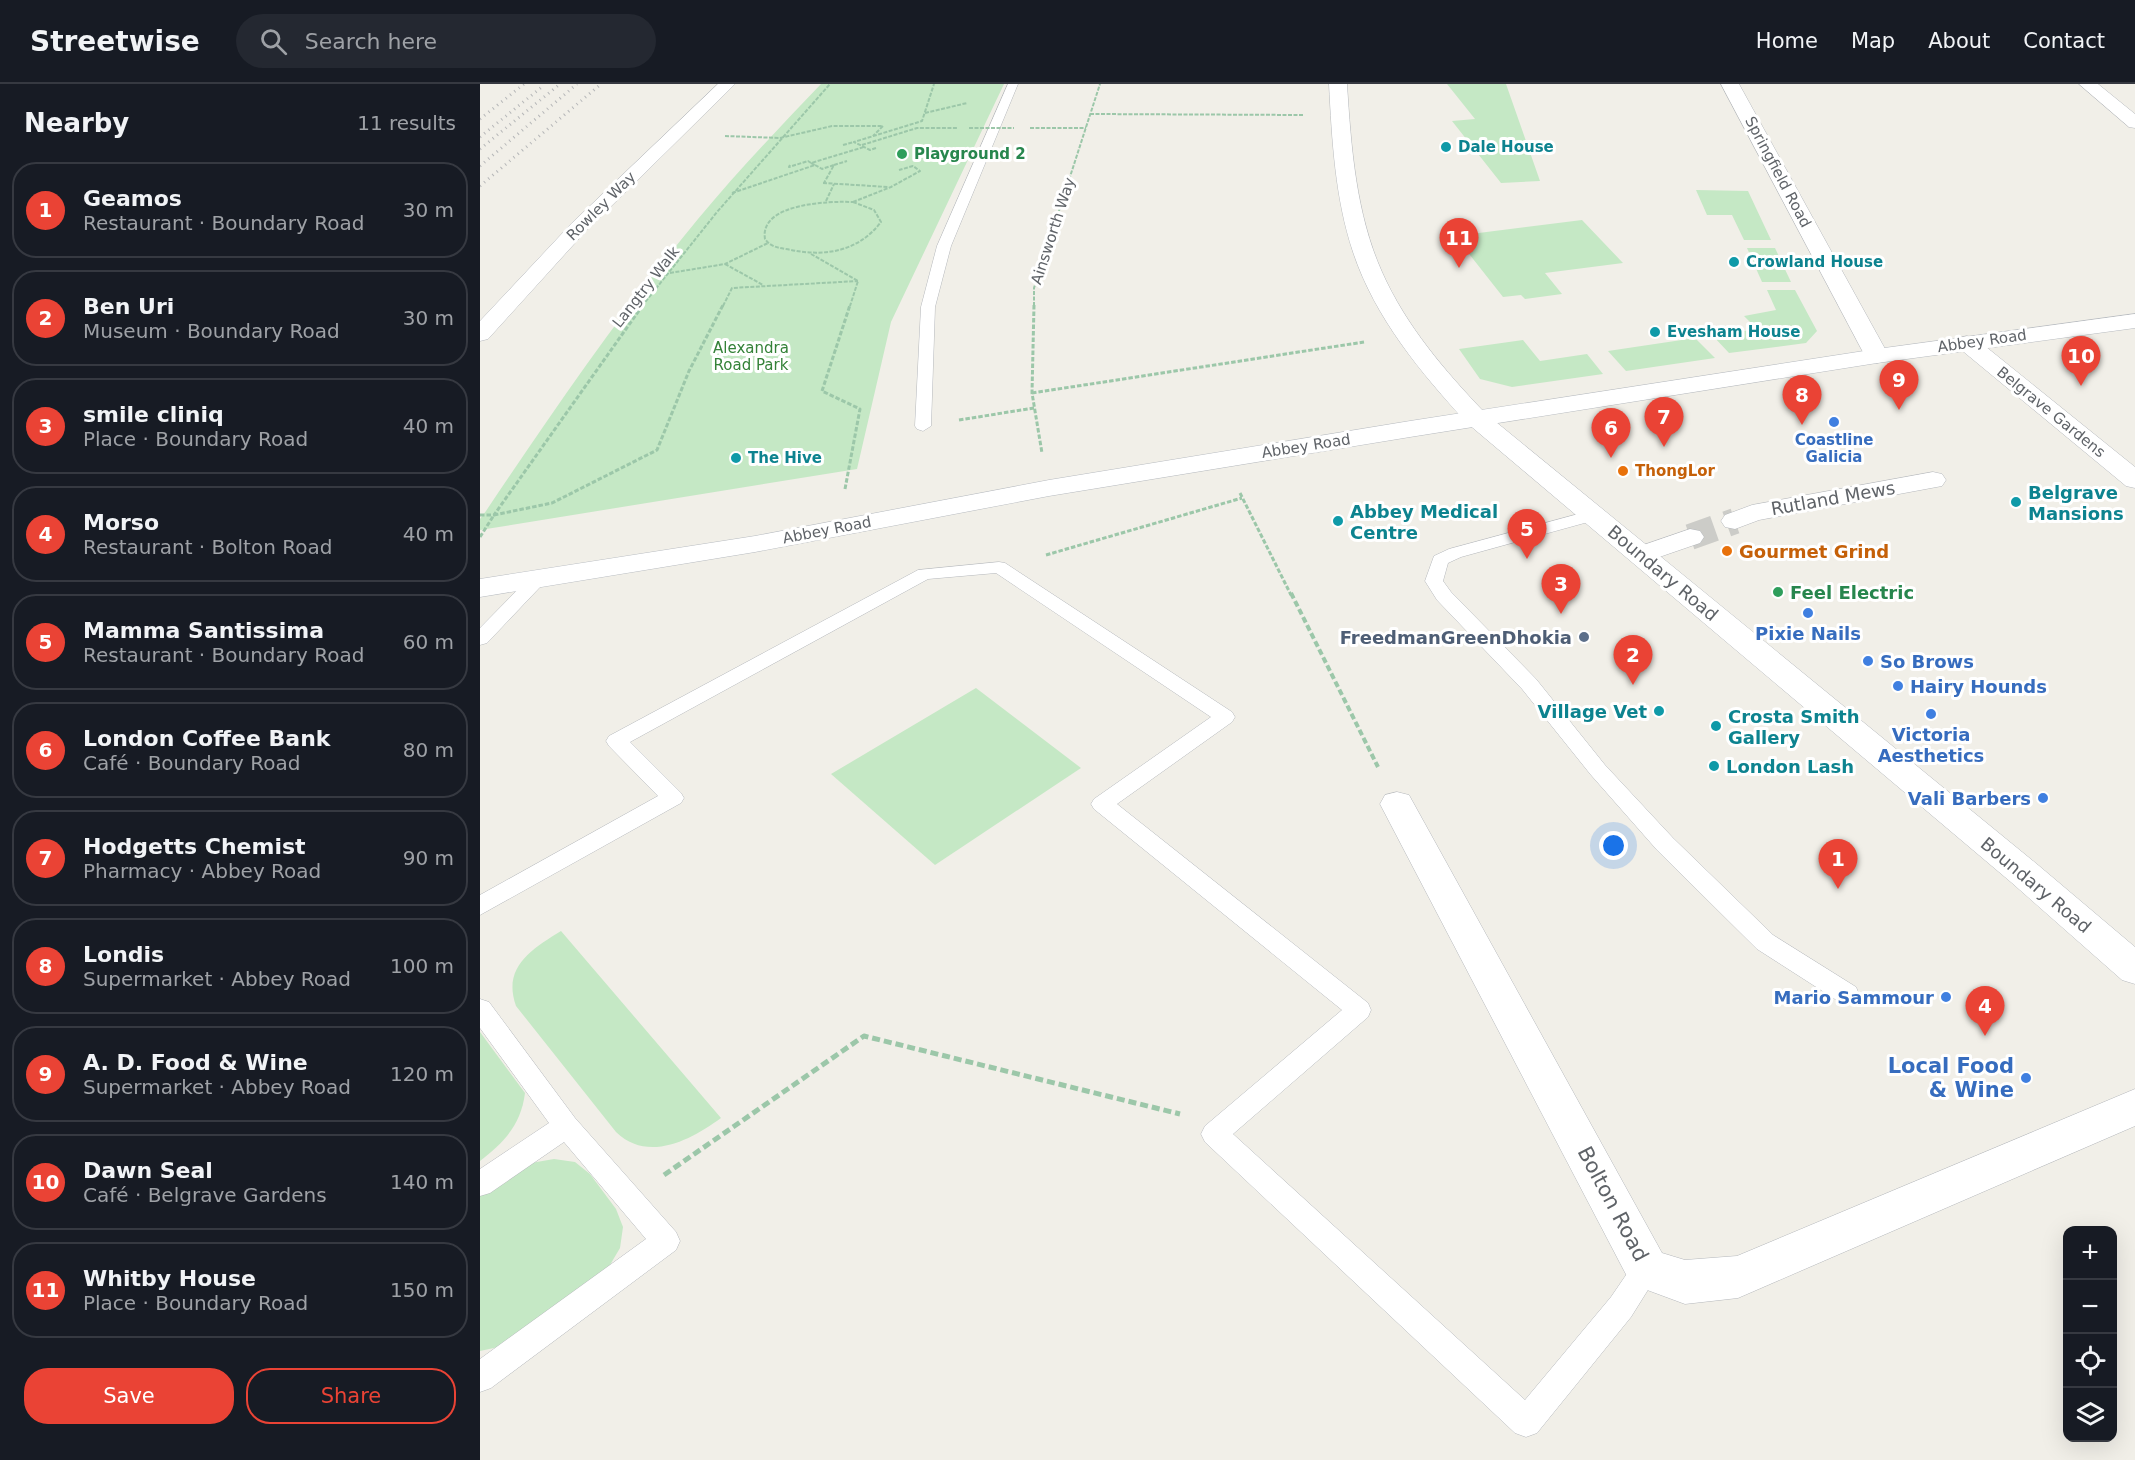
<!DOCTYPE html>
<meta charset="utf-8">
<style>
:root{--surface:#171b24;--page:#242831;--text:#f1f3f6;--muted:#9ea1a6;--line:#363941;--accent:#ea4335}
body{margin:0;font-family:"DejaVu Sans",sans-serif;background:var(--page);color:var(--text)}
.controls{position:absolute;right:18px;bottom:18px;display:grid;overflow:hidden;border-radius:12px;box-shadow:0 6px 24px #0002}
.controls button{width:54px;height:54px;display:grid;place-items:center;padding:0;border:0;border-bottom:2px solid var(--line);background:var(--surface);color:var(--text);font:30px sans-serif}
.you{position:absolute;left:1134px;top:762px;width:21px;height:21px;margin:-15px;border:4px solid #fff;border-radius:50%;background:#1a73e8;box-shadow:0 0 0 9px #1a73e833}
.badge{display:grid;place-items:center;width:39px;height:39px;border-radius:50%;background:var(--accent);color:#fff;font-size:20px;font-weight:700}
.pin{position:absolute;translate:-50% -50px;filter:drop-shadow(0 2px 3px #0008)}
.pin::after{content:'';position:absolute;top:32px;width:21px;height:18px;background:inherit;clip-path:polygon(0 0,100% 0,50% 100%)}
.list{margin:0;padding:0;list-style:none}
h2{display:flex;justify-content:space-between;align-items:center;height:78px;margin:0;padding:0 24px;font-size:26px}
h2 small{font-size:20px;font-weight:400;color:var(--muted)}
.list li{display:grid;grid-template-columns:39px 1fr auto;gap:18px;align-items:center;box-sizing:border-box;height:96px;margin:0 12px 12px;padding:0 12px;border:2px solid var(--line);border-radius:24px}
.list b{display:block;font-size:22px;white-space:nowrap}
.list p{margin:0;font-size:20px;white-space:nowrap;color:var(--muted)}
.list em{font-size:20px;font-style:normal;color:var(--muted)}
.actions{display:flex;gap:12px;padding:18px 24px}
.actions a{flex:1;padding:14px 0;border:2px solid var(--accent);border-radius:24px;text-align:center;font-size:21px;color:var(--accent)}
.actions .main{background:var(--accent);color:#fff}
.icon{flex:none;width:33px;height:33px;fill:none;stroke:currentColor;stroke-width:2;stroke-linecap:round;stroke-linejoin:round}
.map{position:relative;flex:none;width:1655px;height:1376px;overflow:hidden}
header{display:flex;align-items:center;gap:36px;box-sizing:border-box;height:84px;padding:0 30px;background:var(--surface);border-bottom:2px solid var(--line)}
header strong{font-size:28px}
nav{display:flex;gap:33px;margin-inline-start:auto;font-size:21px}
.search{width:420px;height:54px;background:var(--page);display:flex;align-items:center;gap:15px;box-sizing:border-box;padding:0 21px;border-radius:33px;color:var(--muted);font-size:22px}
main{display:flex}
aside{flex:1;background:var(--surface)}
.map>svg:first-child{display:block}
</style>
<header>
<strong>Streetwise</strong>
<div class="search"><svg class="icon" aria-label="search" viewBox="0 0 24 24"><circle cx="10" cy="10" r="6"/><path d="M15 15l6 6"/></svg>Search here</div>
<nav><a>Home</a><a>Map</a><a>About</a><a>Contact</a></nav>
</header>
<main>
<aside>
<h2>Nearby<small>11 results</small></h2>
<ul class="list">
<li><span class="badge">1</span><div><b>Geamos</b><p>Restaurant · Boundary Road</p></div><em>30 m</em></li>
<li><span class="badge">2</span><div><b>Ben Uri</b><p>Museum · Boundary Road</p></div><em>30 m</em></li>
<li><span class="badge">3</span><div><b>smile cliniq</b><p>Place · Boundary Road</p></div><em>40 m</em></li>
<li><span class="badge">4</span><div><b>Morso</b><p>Restaurant · Bolton Road</p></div><em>40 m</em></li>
<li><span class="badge">5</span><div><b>Mamma Santissima</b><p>Restaurant · Boundary Road</p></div><em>60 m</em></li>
<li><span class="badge">6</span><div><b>London Coffee Bank</b><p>Café · Boundary Road</p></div><em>80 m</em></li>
<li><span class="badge">7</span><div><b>Hodgetts Chemist</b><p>Pharmacy · Abbey Road</p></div><em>90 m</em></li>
<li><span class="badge">8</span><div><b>Londis</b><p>Supermarket · Abbey Road</p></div><em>100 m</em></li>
<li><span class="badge">9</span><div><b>A. D. Food &amp; Wine</b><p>Supermarket · Abbey Road</p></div><em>120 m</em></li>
<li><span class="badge">10</span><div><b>Dawn Seal</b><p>Café · Belgrave Gardens</p></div><em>140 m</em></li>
<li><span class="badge">11</span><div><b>Whitby House</b><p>Place · Boundary Road</p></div><em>150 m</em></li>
</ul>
<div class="actions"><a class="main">Save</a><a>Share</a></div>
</aside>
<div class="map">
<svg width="1655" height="1376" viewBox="0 0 1655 1376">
<rect width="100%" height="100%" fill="#f1efe8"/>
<!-- green -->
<g fill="#c5e8c5">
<path d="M341 0H524L411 238 377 385 0 446V435L6 427C73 327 141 228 218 135 257 88 299 44 341 0Z"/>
<path d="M967 0H1026L1060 97 1021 99 972 37 995 35Z"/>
<path d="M1216 106 1268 107 1291 156H1264L1252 131H1227Z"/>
<path d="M1102 136 1143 179 1065 189 1082 210 1045 215 1041 211 1023 213 975 152Z"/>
<path d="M1267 164H1295L1311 198H1282Z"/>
<path d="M1287 206H1315L1337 247 1326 259 1249 269 1233 252 1277 245 1264 232 1296 226Z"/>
<path d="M1215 254 1235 274 1146 287 1128 267Z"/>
<path d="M1043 256 1060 277 1107 270 1123 290 1032 303 1000 295 979 265Z"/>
<path d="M496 604 601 684 455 781 351 690Z"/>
<path d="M81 847 241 1034C211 1056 168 1079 136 1048L36 922C22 883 52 865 81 847Z"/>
<path d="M0 948 45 1009C41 1041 24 1058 0 1077Z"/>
<path d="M74 1075 95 1078 110 1090 136 1125 143 1143 140 1164 127 1186 23 1262 0 1267V1108L51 1079Z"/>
</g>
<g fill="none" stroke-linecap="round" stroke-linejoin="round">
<!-- minor-tunnel -->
<path stroke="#ccccc8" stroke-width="26" stroke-dasharray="26 13" stroke-linecap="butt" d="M1210 453 1255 437"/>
<defs>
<g id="service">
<path d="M528 0H538L471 162 455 223 451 342 443 347 437 345 435 342 441 223 457 162Z"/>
<path d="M1113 426 1119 427 1122 431 1119 435 981 473 968 479 963 497 971 508 1056 595 1125 681 1193 754 1293 851 1376 903 1379 910 1376 917 1367 920 1358 917 1277 865 1177 766 1111 691 1042 605 957 516 945 497 954 472 969 465Z"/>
<path d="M519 478 525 479 752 628 755 633 752 638 637 720 888 919 891 926 888 933 753 1050 1045 1316 1131 1213 1157 1175 1167 1171 1177 1175 1181 1185 1151 1233 1057 1349 1046 1353 1035 1349 725 1058 721 1050 725 1042 862 926 614 725 611 720 614 715 731 633 516 489 448 495 150 658 201 709 204 714 201 719 0 831V811L178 712 129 662 126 657 129 652 438 486Z"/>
<path d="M56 491 62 493 65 497 62 501 7 559 0 561V544L50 493Z"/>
<path d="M0 915 9 918 95 1034 196 1148 200 1157 196 1166 11 1304 0 1308V1275L166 1155 84 1058 10 1109 0 1112V1085L69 1039 0 944Z"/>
</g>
<path id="pedestrian" d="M238 0H255L105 148 8 255 0 257V237L91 140Z"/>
<g id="minor">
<path d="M1241 0H1259L1409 272 1405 277 1397 279 1389 277 1385 272Z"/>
<path d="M1599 0H1618L1655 30V44L1649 43Z"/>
<path d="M1487 252 1495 254 1655 383V404L1646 402 1479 264 1475 259 1479 254Z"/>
<path d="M1453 388 1462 390 1466 396 1462 402 1279 436 1255 445 1245 443 1241 437 1245 431 1272 421Z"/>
<path d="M1210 445 1220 447 1224 453 1220 459 1162 479 1152 477 1148 471 1152 465Z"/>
<path d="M917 708 929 711 1182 1169 1205 1176 1257 1172 1655 1005V1042L1258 1214 1205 1220 1151 1200 900 720 905 711Z"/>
</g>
<path id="tertiary" d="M849 0H867C871 63 876 130 902 188 926 242 965 287 1005 329L1558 781 1655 863V900L1642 896 1532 799 987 339C941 289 895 234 873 168 855 114 852 56 849 0Z"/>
<path id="secondary" d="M1655 230V244L1397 279 930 353 569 412 275 468 0 513V495L275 452 569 396 930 337 1397 265Z"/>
</defs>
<!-- service casing -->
<use href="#service" stroke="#b5b8bc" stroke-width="1"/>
<!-- pedestrian casing -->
<use href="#pedestrian" stroke="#b5b8bc" stroke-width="1"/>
<!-- minor casing -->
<use href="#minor" stroke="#b5b8bc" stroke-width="1"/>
<!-- tertiary casing -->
<use href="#tertiary" stroke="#b5b8bc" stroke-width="1"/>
<!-- secondary casing -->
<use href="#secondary" stroke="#b6babf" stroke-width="1"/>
<!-- path-far3 -->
<g stroke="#9cc7a9" stroke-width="2" stroke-dasharray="4 1.5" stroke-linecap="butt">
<path d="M445 29 487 19"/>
<path d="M610 30 823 31"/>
<path d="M550 44H606"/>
<path d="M245 52 300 54 352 42H403L393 52"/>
<path d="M363 61 374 58"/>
<path d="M382 61 437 44H477"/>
<path d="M396 64 390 66 374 58 442 37 454 0"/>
<path d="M310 81 309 83 328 77 331 79"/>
<path d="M335 81 342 85 354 81 344 99"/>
<path d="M354 81 367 77"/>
<path d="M343 99 408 103"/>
<path d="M252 109 335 81 331 79 384 63"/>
<path d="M346 117 354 100"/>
<path d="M373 118 394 126 401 138C379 167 346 173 311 166 301 164 291 164 285 155 279 119 350 117 373 118Z"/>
<path d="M373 118 411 103 440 87 433 82 419 86"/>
<path d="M331 170 378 197 370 222"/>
<path d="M245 180 283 201"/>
<path d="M190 189 245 180 288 159"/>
<path d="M162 222 237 128 350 0"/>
<path d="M243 222 252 204 378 197"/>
<path d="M554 222V204L620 0"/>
</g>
<!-- path-far2 -->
<g stroke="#9cc7a9" stroke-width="3" stroke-dasharray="4.5 2" stroke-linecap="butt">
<path d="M554 221 552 309 562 369"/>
<path d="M552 309 884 258"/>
<path d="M479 336 554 324"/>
<path d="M365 405 380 325 342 307 370 221"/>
<path d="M760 409 811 511"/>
<path d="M0 431H14L163 221"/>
<path d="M0 453 14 431 72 419 177 366 209 287 243 221"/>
<path d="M566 471 762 414"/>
</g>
<!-- path-far1 -->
<path stroke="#9cc7a9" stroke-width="4" stroke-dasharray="6 3" stroke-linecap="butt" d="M811 509 898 683"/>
<!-- path -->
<path stroke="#9cc7a9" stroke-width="5" stroke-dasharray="8 4" stroke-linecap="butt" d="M184 1091 384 952 700 1030"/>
<!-- service -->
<use href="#service" fill="#fff" fill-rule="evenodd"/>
<!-- pedestrian -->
<use href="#pedestrian" fill="#fff" fill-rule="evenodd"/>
<!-- minor -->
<use href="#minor" fill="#fff" fill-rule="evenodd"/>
<!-- tertiary -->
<use href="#tertiary" fill="#fff" fill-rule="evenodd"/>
<!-- secondary -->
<use href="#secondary" fill="#fff" fill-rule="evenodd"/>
<!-- rail -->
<g stroke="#b6b7b8" stroke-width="3" stroke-dasharray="1 4.5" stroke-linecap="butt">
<path d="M0 35 44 0"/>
<path d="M0 53 63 2"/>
<path d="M0 65 80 0"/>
<path d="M0 82 97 0"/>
<path d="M0 102 121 0"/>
</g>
<!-- path-bridge -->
<path stroke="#9cc7a9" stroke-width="2" stroke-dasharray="4 1.5" stroke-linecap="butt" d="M489 44H534"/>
</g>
<!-- markers -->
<g fill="#0f9aa8" stroke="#fff" stroke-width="2">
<circle cx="966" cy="63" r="6"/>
<circle cx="1254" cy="178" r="6"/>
<circle cx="1175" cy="248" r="6"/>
<circle cx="256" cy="374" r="6"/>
<circle cx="1536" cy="418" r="6"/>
<circle cx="858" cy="437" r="6"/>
<circle cx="1179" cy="627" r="6"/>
<circle cx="1236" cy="642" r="6"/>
<circle cx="1234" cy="682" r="6"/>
</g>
<g fill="#2e9e5b" stroke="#fff" stroke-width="2">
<circle cx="422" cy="70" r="6"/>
<circle cx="1298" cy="508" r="6"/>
</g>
<g fill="#3f7fe0" stroke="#fff" stroke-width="2">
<circle cx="1354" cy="338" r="6"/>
<circle cx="1328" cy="529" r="6"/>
<circle cx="1388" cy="577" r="6"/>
<circle cx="1418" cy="602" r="6"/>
<circle cx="1451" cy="630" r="6"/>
<circle cx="1563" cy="714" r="6"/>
<circle cx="1466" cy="913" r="6"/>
<circle cx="1546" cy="994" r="6"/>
</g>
<g fill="#e8710a" stroke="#fff" stroke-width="2">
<circle cx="1143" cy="387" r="6"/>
<circle cx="1247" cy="467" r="6"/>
</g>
<circle fill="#5c6f8a" stroke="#fff" stroke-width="2" cx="1104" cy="553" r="6"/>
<g text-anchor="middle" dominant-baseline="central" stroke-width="6" stroke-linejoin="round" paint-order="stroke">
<!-- far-culture labels -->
<g font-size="15" font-weight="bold" fill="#0d838f" stroke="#fff" text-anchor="start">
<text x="978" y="63">Dale House</text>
<text x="1266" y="178">Crowland House</text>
<text x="1187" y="248">Evesham House</text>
<text x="268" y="374">The Hive</text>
</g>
<!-- far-leisure labels -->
<g font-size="15" font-weight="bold" fill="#27864d" stroke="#fff" text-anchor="start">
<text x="434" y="70">Playground 2</text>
</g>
<!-- far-street labels -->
<g font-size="15" fill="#5f6368" stroke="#fff">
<text transform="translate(1298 88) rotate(62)">Springfield Road</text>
<text transform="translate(121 122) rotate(-45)">Rowley Way</text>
<text transform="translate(573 147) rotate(-72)">Ainsworth Way</text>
<text transform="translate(166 203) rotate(-52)">Langtry Walk</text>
<text transform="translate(1502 257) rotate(-8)">Abbey Road</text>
<text transform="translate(1571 328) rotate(39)">Belgrave Gardens</text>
<text transform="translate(826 362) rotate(-9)">Abbey Road</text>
<text transform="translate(347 446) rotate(-11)">Abbey Road</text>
</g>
<!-- far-park labels -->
<g font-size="15" fill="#348238" stroke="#fff">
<text x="271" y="264">Alexandra<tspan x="271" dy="17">Road Park</tspan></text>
</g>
<!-- far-shop labels -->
<g font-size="15" font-weight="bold" fill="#366cbe" stroke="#fff">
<text x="1354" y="356">Coastline<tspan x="1354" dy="17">Galicia</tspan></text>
</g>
<!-- far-food labels -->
<g font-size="15" font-weight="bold" fill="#c56008" stroke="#fff" text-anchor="start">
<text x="1155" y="387">ThongLor</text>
</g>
<!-- culture labels -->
<g font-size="18" font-weight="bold" fill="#0d838f" stroke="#fff" text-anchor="start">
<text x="1548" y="408">Belgrave<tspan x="1548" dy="21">Mansions</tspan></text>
<text x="870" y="427">Abbey Medical<tspan x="870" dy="21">Centre</tspan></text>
<text x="1167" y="627" text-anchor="end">Village Vet</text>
<text x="1248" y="632">Crosta Smith<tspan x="1248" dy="21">Gallery</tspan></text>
<text x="1246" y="682">London Lash</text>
</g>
<!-- street labels -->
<g font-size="18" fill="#5f6368" stroke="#fff">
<text transform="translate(1353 414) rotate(-10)">Rutland Mews</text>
<text transform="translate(1183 489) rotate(40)">Boundary Road</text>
<text transform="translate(1556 801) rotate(40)">Boundary Road</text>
</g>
<!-- food labels -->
<g font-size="18" font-weight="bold" fill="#c56008" stroke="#fff" text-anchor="start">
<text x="1259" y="467">Gourmet Grind</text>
</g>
<!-- leisure labels -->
<g font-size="18" font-weight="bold" fill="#27864d" stroke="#fff" text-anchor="start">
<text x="1310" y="508">Feel Electric</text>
</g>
<!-- shop labels -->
<g font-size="18" font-weight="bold" fill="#366cbe" stroke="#fff">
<text x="1328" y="549">Pixie Nails</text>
<text x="1400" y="577" text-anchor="start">So Brows</text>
<text x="1430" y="602" text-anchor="start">Hairy Hounds</text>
<text x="1451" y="650">Victoria<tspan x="1451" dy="21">Aesthetics</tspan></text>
<text x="1551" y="714" text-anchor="end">Vali Barbers</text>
<text x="1454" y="913" text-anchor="end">Mario Sammour</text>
</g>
<!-- service labels -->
<g font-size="18" font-weight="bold" fill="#4e5e75" stroke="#fff" text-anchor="end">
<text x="1092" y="553">FreedmanGreenDhokia</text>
</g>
<!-- near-shop labels -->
<g font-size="21" font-weight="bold" fill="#366cbe" stroke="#fff" text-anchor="end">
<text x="1534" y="982">Local Food<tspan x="1534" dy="24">&amp; Wine</tspan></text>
</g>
<!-- near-street labels -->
<g font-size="21" fill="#5f6368" stroke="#fff">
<text transform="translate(1133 1120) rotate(62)">Bolton Road</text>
</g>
</g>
</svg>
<div class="controls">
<button>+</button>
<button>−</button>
<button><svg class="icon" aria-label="locate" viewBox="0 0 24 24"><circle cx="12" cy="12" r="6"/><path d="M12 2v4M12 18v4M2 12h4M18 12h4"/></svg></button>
<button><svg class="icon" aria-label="layers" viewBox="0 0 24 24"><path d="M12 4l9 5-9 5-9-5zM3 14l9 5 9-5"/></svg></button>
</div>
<div class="you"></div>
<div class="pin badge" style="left:1358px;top:805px">1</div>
<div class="pin badge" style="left:1153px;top:601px">2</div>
<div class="pin badge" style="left:1081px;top:530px">3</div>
<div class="pin badge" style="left:1505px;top:952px">4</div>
<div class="pin badge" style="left:1047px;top:475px">5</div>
<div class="pin badge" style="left:1131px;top:374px">6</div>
<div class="pin badge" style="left:1184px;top:363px">7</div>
<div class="pin badge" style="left:1322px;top:341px">8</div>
<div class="pin badge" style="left:1419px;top:326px">9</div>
<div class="pin badge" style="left:1601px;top:302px">10</div>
<div class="pin badge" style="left:979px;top:184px">11</div>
</div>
</main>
